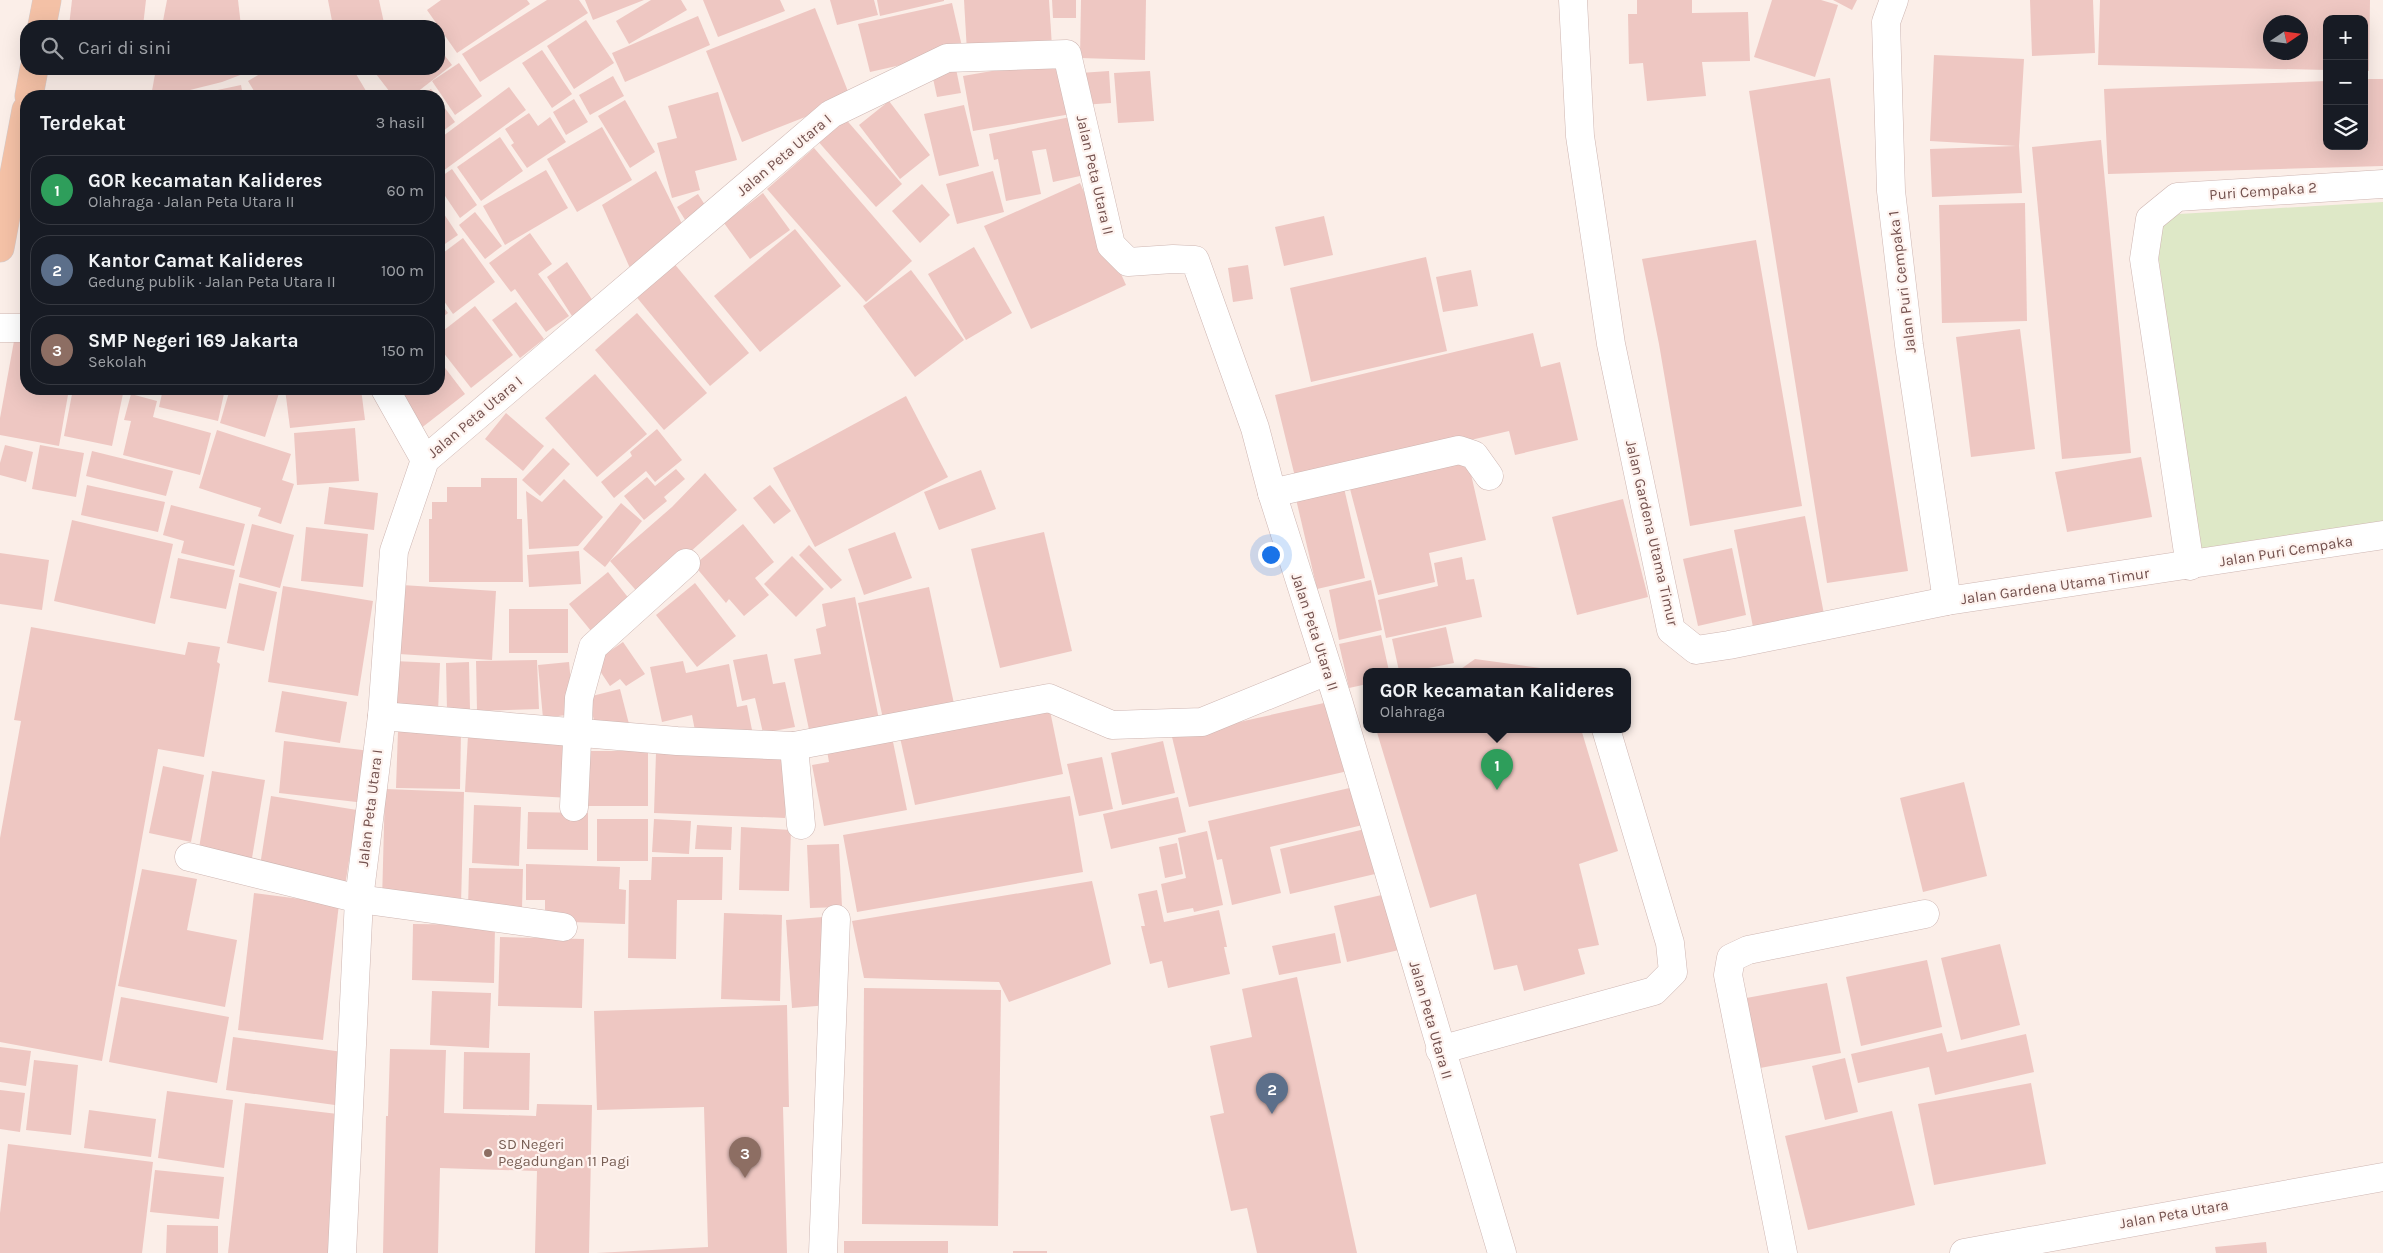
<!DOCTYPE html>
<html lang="id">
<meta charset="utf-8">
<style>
:root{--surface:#171b24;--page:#20242c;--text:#f1f3f6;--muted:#9ea1a6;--line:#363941;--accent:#ea580c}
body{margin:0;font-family:Karla,sans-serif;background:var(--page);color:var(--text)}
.controls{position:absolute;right:15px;top:15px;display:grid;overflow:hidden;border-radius:10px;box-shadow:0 5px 20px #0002}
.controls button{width:45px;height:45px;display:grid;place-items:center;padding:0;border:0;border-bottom:1px solid var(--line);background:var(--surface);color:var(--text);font:25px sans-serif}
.compass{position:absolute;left:2263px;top:15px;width:45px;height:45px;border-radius:50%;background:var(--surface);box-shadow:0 5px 20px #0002;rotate:77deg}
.you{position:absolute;left:1270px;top:554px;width:18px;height:18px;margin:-12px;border:4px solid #fff;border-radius:50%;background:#1a73e8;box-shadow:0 0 0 8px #1a73e833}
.badge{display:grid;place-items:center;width:32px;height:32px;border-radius:50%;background:var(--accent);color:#fff;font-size:16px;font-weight:700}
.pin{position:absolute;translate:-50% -41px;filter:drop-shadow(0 1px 2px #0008)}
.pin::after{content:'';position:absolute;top:26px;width:18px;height:15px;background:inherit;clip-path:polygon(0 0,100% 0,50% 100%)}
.popup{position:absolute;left:1363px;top:668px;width:268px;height:65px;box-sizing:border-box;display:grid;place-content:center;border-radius:10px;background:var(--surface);filter:drop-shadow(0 1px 4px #0005);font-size:16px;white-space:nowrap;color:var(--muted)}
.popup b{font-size:19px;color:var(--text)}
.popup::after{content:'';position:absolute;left:50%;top:100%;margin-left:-10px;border:10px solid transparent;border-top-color:var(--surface)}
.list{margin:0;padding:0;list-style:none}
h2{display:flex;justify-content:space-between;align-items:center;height:65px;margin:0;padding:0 20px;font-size:21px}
h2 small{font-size:16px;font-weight:400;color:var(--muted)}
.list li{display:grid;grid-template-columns:32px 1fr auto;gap:15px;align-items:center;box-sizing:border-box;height:70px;margin:0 10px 10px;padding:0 10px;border:1px solid var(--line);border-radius:20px}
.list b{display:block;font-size:19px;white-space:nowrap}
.list p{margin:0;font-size:16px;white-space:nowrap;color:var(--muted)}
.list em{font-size:16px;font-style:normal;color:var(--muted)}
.icon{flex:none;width:28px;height:28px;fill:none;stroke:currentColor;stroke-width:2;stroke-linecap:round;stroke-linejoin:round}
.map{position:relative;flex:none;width:2383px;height:1253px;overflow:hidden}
.search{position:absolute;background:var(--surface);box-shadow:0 5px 20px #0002;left:20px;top:20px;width:425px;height:55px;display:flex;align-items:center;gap:12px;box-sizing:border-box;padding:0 18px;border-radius:20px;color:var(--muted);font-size:19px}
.panel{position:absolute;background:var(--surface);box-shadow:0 5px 20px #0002;left:20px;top:90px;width:425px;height:305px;border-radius:20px}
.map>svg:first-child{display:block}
</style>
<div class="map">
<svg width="2383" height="1253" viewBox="0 0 2383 1253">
<rect width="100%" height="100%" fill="#fbeee8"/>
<!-- green -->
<path fill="#dee8c7" d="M2383 202V529L2198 556 2157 245 2161 224 2179 214Z"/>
<!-- building -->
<g fill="#eec7c2" fill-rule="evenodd">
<path d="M72 0H146L143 26H69Z"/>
<path d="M167 0H238L241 26H162Z"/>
<path d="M328 0H379L384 23 368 26H333Z"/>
<path d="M441 0H527L530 4 457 53 427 10Z"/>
<path d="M547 0H579L588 13 480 82 462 54Z"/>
<path d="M585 0H644L593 20Z"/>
<path d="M651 0H681L687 10 629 44 616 21Z"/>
<path d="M703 0H780L785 11 718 37Z"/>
<path d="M830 0H874L878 15 837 25Z"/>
<path d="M877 0H944V1L880 16Z"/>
<path d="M964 0H1049L1052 47 967 52Z"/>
<path d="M1052 0H1076V18H1053Z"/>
<path d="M1081 0H1146L1145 60 1080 58Z"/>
<path d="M1637 0H1692V13L1748 12 1750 61 1702 62 1706 96 1647 101 1643 63 1629 64 1628 14H1637Z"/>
<path d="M1772 0H1821L1838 5 1815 77 1754 57Z"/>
<path d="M1833 0H1857L1852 10Z"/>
<path d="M2030 0H2093L2095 53 2032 56Z"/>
<path d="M2100 0H2370L2369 71H2364V19H2327V70L2098 65ZM2270 22H2300V52H2270Z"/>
<path d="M952 3 963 51 870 72 858 24Z"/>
<path d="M815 8 851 99 742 142 706 51Z"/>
<path d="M698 16 710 45 625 82 612 53Z"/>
<path d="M586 20 614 63 574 89 547 46Z"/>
<path d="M439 48 452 65 412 96H393L376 74 383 69H439Z"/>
<path d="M542 50 572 94 552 108 522 63Z"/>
<path d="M1934 55 2024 59 2019 146 2022 193 1932 197 1930 149 2016 146 1930 141Z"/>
<path d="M1062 59 1071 114 973 131 963 76Z"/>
<path d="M459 63 482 96 455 115 432 81Z"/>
<path d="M955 64 961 93 937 97 931 69Z"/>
<path d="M156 69H256L222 82 166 96H151Z"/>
<path d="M268 69H353L369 96H257L248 81Z"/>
<path d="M1109 71 1111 103 1082 105 1080 73Z"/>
<path d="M1150 71 1154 121 1118 123 1114 73Z"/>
<path d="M613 76 624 96 590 115 579 95Z"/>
<path d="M1830 78 1908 571 1827 583 1749 91Z"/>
<path d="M2364 79H2383V166L2108 174 2104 89 2327 81V146H2364Z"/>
<path d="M241 85 243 96H194V95Z"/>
<path d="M509 87 526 110 439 174V139Z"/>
<path d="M431 89 436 96H420Z"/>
<path d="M718 92 737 160 695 171 700 190 672 198 657 143 677 138 668 106Z"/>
<path d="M574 99 588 122 566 135 553 112Z"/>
<path d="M439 100 455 122 439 134Z"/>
<path d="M625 100 655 152 630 168 598 116Z"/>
<path d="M889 101 930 155 900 179 859 125Z"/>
<path d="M964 105 979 166 939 176 924 114Z"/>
<path d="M529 113 538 126 550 117 566 142 527 168 511 145 514 143 505 129Z"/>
<path d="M843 116 902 184 876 207 816 139Z"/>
<path d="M1075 116 1089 174 1053 182 1046 149 1032 151 1041 194 1006 201 998 159 994 160 989 134Z"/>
<path d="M602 127 632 180 577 212 547 159Z"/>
<path d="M500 137 523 171 481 201 457 167Z"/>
<path d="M2101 140 2131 453 2062 459 2032 147Z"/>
<path d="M814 148 912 261 866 302 767 189Z"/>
<path d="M452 169 477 205 460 218 439 187V178Z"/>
<path d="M546 170 568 208 505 245 483 206Z"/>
<path d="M656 171 686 232 633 275 602 205Z"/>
<path d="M993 171 1004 212 957 224 946 184Z"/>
<path d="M1080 183 1126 285 1031 329 984 226Z"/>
<path d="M922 184 950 215 920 243 892 211Z"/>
<path d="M763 193 790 230 750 259 724 223Z"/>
<path d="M698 194 710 213 689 226 677 207Z"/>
<path d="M2025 203 2027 321 1942 323 1939 205Z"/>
<path d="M475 212 502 246 485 259 459 225Z"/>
<path d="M444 214 458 235 439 248V217Z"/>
<path d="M1324 216 1333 255 1284 266 1275 227Z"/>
<path d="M795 229 841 286 760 352 714 296Z"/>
<path d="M530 233 552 264 538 274 569 316 546 332 515 289 511 292 489 263Z"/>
<path d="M463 238 495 282 453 314 439 294V256Z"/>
<path d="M1756 240 1802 506 1690 526 1659 344 1642 259Z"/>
<path d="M974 247 1012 313 966 340 928 274Z"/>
<path d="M1426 257 1447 351 1311 382 1290 288Z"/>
<path d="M672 261 749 353 710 386 634 294Z"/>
<path d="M567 262 593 301 572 316 547 277Z"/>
<path d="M1248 265 1253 299 1233 302 1228 268Z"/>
<path d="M911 270 964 340 915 377 863 306Z"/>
<path d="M1471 270 1478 306 1443 312 1436 277Z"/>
<path d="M439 301 448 313 439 320Z"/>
<path d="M516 302 544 339 520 358 492 320Z"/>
<path d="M475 306 513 355 471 388 439 347V334Z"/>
<path d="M637 313 707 393 664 430 595 350Z"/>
<path d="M2020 329 2035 449 1971 457 1956 337Z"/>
<path d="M16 330 26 332V389H69L59 446 0 435V418Z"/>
<path d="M1533 333 1541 367 1560 362 1578 440 1515 455 1509 431 1296 481 1275 395Z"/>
<path d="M439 360 465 394 420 429 390 389H439Z"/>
<path d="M595 374 647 434 597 477 545 418Z"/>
<path d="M73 389H124L112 446 64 436Z"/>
<path d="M163 389H225L218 421 159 407Z"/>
<path d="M230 389 280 390 265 437 220 423Z"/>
<path d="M285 389H361L365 420 290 428Z"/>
<path d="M131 394 157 401 153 417 211 433 200 475 123 455 131 421 124 420Z"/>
<path d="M906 396 948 477 815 547 773 468Z"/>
<path d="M506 413 544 446 523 471 485 439Z"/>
<path d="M355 428 359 481 297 485 294 433Z"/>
<path d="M657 429 682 460 655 482 646 471 614 498 601 482 632 456 630 452Z"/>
<path d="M217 430 291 454 282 480 294 484 281 524 258 516 261 508 199 488Z"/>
<path d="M5 445 33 452 26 482 0 475V463Z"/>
<path d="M40 445 84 453 76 497 32 489Z"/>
<path d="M553 448 570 464 540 496 522 480Z"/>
<path d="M92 451 173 471 166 496 86 476Z"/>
<path d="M2141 457 2152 517 2067 532 2055 472Z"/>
<path d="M1468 461 1486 540 1429 553 1435 582 1378 595 1350 489Z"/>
<path d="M676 469 685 479 664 497 667 501 644 520 624 496 647 477 655 486Z"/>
<path d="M981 470 996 509 939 530 924 492Z"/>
<path d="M705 473 737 510 641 596 610 561 672 507Z"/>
<path d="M481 478H517V519H522L523 582H429V519H432V502H447V487H481Z"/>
<path d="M564 479 603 517 578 546 529 549 526 491 542 502Z"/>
<path d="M87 485 165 502 158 532 81 515Z"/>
<path d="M770 485 791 511 774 524 753 498Z"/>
<path d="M329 487 378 493 374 530 324 524Z"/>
<path d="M1344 488 1365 578 1317 589 1296 499Z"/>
<path d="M1623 499 1648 597 1577 615 1552 517Z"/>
<path d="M621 503 642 521 605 567 583 549Z"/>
<path d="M171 505 245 524 234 566 181 553 184 541 163 535Z"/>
<path d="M1805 516 1824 614 1753 627 1734 530Z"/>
<path d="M72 520 173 544 155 624 54 601Z"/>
<path d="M252 524 294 535 280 588 239 577Z"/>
<path d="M743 524 774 562 755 578 769 595 744 616 729 599 726 603 694 565Z"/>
<path d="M306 527 368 534 363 587 301 581Z"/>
<path d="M895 532 912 578 864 595 848 549Z"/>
<path d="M1044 532 1072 651 1000 668 971 549Z"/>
<path d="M809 545 842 580 831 589 799 555Z"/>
<path d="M1732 548 1746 615 1698 626 1683 559Z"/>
<path d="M579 551 581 584 529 587 527 555Z"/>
<path d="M0 553 49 560 42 610 0 604Z"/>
<path d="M792 556 824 589 796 617 764 584Z"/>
<path d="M1462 557 1466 580 1474 579 1482 617 1386 638 1378 600 1438 586 1434 563Z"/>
<path d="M178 558 235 570 226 609 170 598Z"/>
<path d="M608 572 634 605 596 637 569 604Z"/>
<path d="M1371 580 1382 630 1339 640 1329 590Z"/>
<path d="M239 583 277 592 264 651 227 643Z"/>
<path d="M695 583 736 636 697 667 656 615Z"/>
<path d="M402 585 496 591 492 660 399 654Z"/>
<path d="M283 586 373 601 358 696 268 682Z"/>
<path d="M929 587 956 713 885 728 858 603Z"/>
<path d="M855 597 880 725 811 739 794 659 821 654 816 629 826 626 822 604Z"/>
<rect x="509" y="609" width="59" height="44"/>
<path d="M31 627 185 655 188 642 220 647 217 662 220 664 204 757 158 749 102 1061 0 1042V838L21 721 14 720Z"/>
<path d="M1446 627 1454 663 1413 671H1399L1392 639Z"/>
<path d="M1381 635 1389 671H1367V684L1349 688 1339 644Z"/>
<path d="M623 642 645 674 626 686 620 679 610 686 594 662Z"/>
<path d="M767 654 773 684 785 682 795 727 763 733 755 698 742 701 733 660Z"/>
<path d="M1475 659 1555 670V671H1458Z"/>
<path d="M537 660 539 709 477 711 476 661Z"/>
<path d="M393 661 440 663 438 712 391 710Z"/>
<path d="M683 661 686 673 729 664 737 707 747 705 752 730 725 735 696 736 692 715 662 722 650 667Z"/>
<path d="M469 662 470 710 447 711 446 663Z"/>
<path d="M569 662 574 714 543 718 538 665Z"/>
<path d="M620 689 629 724 597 732 588 697Z"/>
<path d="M282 691 347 702 340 743 275 732Z"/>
<path d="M1048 701 1063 774 915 805 899 733Z"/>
<path d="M1333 701 1348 771 1189 807 1172 737Z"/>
<path d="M1376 729H1581L1618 851 1579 864 1599 945 1578 949 1585 974 1524 991 1517 965 1494 970 1476 894 1430 908Z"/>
<path d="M398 731 461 732 460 789 396 788Z"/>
<path d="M891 732 907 810 824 826 812 765 829 762 826 745Z"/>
<path d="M468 735 573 742 570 798 465 792Z"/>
<path d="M284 741 371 751 365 803 279 793Z"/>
<path d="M1163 741 1175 793 1122 805 1111 753Z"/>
<rect x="580" y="751" width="68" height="55"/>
<path d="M656 753 787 758 785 818 654 813Z"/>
<path d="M1102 757 1113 809 1079 816 1067 764Z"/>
<path d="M163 766 204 775 191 842 149 833Z"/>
<path d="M212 771 265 780 251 864 198 854Z"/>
<path d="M1964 782 1987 876 1923 892 1900 798Z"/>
<path d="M1358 786 1367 824 1270 847 1281 893 1232 905 1222 859 1217 860 1208 821Z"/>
<path d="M385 789 464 792 461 904 382 901Z"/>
<path d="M271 796 357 810 345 886 259 872Z"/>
<path d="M1070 796 1083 872 857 912 843 835Z"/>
<path d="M1178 797 1186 832 1111 849 1103 814Z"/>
<path d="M474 805 521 807 519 866 472 863Z"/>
<path d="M528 812 588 813V850L527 849Z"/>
<rect x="597" y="819" width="51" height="42"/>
<path d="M654 819 691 821 689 854 652 852Z"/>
<path d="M697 825 732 827 731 850 695 849Z"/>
<path d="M741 827 791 830 789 891 739 890Z"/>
<path d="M1365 829 1375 874 1290 894 1280 849Z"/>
<path d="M1207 831 1223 905 1194 912 1193 908 1167 913 1161 884 1186 878 1178 838Z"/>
<path d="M1177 843 1183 874 1165 878 1159 847Z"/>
<path d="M839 844 842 907 810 908 807 845Z"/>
<path d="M652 857H723L722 900H677L676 959 628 958 629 880H651Z"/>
<path d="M526 864 620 867 619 889 626 890 625 924 545 921V900H526Z"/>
<path d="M469 868 523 869 522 908H468Z"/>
<path d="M142 869 197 879 187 930 237 940 225 1007 118 986Z"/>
<path d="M1092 881 1111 964 1009 1002 999 982 864 978 852 921Z"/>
<path d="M1157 890 1164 922 1219 910 1227 947H1224L1230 974 1168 988 1162 961 1150 964 1141 926H1145L1138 894Z"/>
<path d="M254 893 339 904 323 1040 238 1030Z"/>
<path d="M1386 894 1399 950 1347 962 1334 906Z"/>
<path d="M724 913 782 915 780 1001 721 999Z"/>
<path d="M823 917 829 1005 792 1008 786 920Z"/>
<path d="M413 924 495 925 494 983 412 980Z"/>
<path d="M1335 933 1341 963 1279 975 1272 946Z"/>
<path d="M500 937 584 939 582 1008 498 1006Z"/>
<path d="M2000 944 2020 1025 1961 1040 1941 958Z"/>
<path d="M1927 960 1942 1027 1861 1046 1846 977Z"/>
<path d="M1297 977 1357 1253H1257L1247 1208 1231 1211 1210 1116 1224 1113 1210 1046 1252 1037 1242 989Z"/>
<path d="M1827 983 1841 1053 1755 1069 1741 999Z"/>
<path d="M864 988 1001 990 998 1226 862 1224Z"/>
<path d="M432 991 491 993 489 1048 430 1045Z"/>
<path d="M121 997 229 1017 217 1083 109 1062Z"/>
<path d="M787 1005 789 1107H783L787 1253H596L708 1247 704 1107 597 1110 594 1011Z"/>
<path d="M1942 1033 1947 1052 2026 1034 2034 1072 1935 1095 1929 1067 1858 1083 1851 1054Z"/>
<path d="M233 1037 350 1053 342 1106 226 1090Z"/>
<path d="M0 1047 31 1051 26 1086 0 1082Z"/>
<path d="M390 1049 446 1050 444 1113 536 1116 537 1104 592 1105 589 1253H535L537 1171 440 1168 438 1253H383L386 1116H388Z"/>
<path d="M464 1052 530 1053 529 1110 463 1109Z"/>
<path d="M1845 1058 1858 1112 1825 1120 1812 1066Z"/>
<path d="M34 1060 78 1065 71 1135 26 1130Z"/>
<path d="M2031 1083 2046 1164 1934 1185 1918 1104Z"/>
<path d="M0 1090 25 1093 20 1132 0 1129Z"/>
<path d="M167 1091 233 1100 224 1168 158 1158Z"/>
<path d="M245 1103 346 1115 330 1253H228Z"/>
<path d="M89 1110 156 1119 151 1157 84 1148Z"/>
<path d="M1892 1111 1915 1205 1808 1230 1785 1136Z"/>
<path d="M8 1144 153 1162 142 1253H0V1213Z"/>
<path d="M155 1170 224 1177 219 1219 150 1212Z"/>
<path d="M167 1225 218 1226V1253H166Z"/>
<rect x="844" y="1241" width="104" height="12"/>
<path d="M2266 1242 2267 1253H2216L2215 1247Z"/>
<rect x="1013" y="1251" width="34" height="2"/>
</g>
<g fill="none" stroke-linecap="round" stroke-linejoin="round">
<defs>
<g id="minor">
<path d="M1573 0 1580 136 1611 344 1671 630 1696 650 1729 645 1947 601 2383 535"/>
<path d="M1894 0 1886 22 1891 191 1909 345 1947 601"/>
<path d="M0 328H26"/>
<path d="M385 389 425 460"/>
<path d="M1272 493 1459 450 1474 455 1489 476"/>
<path d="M2190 566 2144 259 2150 219 2177 197 2383 184"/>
<path d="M382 716 677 741 794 746 1049 698 1112 725 1202 722 1327 671"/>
<path d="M794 746 801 825"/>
<path d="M574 807 579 698 593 647 686 563"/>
<path d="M189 857 359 899 563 927"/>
<path d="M1440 1050 1654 991 1673 972 1670 943 1606 729"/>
<path d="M342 1253 359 899 382 716 394 551 425 460 831 114 947 58 1067 54 1111 245 1128 262 1173 259 1195 260 1255 428 1272 493 1339 704 1502 1253"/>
<path d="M823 1253 836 919"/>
<path d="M1783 1253 1728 975 1731 958 1748 950 1925 914"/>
<path d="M1964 1253 2383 1177"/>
</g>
<g id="major">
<path d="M42 26 47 0"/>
<path d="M29 96 34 69"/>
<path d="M0 248 26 110"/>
</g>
</defs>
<!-- minor casing -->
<use href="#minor" stroke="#ceb6b2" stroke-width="29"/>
<!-- major casing -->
<use href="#major" stroke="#d5cbca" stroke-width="29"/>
<!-- minor -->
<use href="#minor" stroke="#fff" stroke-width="28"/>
<!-- major -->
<use href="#major" stroke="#f4c1a6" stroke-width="28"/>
</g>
<!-- markers -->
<circle fill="#8d6e63" stroke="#fef3ef" stroke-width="2" cx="488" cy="1153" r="5"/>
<g text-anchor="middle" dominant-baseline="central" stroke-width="4.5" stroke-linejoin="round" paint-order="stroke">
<!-- street labels -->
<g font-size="15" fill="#73514e" stroke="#fef3ef">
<text transform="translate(784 155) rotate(-40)">Jalan Peta Utara I</text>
<text transform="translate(1095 175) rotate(77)">Jalan Peta Utara II</text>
<text transform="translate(2263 191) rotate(-4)">Puri Cempaka 2</text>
<text transform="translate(1902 282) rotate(-97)">Jalan Puri Cempaka 1</text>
<text transform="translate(475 417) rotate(-40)">Jalan Peta Utara I</text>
<text transform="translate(1652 533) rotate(77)">Jalan Gardena Utama Timur</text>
<text transform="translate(2286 551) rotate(-9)">Jalan Puri Cempaka</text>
<text transform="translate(2055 586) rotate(-8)">Jalan Gardena Utama Timur</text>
<text transform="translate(1315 632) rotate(72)">Jalan Peta Utara II</text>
<text transform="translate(370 808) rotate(-83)">Jalan Peta Utara I</text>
<text transform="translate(1431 1020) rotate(74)">Jalan Peta Utara II</text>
<text transform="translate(2174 1214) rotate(-10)">Jalan Peta Utara</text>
</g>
<!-- education labels -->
<g font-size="15" fill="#785e54" stroke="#fef3ef" text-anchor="start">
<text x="498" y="1144">SD Negeri<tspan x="498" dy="17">Pegadungan 11 Pagi</tspan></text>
</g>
</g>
</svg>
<div class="controls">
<button>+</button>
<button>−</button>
<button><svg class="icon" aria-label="layers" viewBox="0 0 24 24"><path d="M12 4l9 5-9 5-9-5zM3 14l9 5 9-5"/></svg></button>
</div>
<svg class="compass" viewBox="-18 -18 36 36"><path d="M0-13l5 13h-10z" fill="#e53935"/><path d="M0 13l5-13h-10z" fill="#9ea1a6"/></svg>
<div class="you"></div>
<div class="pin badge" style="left:1497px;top:790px;background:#2e9e5b">1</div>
<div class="popup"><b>GOR kecamatan Kalideres</b>Olahraga</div>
<div class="pin badge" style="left:1272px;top:1114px;background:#5c6f8a">2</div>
<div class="pin badge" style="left:745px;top:1178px;background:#8d6e63">3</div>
<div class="search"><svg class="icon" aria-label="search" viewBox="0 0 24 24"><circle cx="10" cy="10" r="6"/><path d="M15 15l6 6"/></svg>Cari di sini</div>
<section class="panel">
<h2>Terdekat<small>3 hasil</small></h2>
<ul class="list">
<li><span class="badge" style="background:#2e9e5b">1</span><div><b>GOR kecamatan Kalideres</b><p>Olahraga · Jalan Peta Utara II</p></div><em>60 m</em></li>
<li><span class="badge" style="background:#5c6f8a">2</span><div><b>Kantor Camat Kalideres</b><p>Gedung publik · Jalan Peta Utara II</p></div><em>100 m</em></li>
<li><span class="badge" style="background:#8d6e63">3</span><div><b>SMP Negeri 169 Jakarta</b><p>Sekolah</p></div><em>150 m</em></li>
</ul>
</section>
</div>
